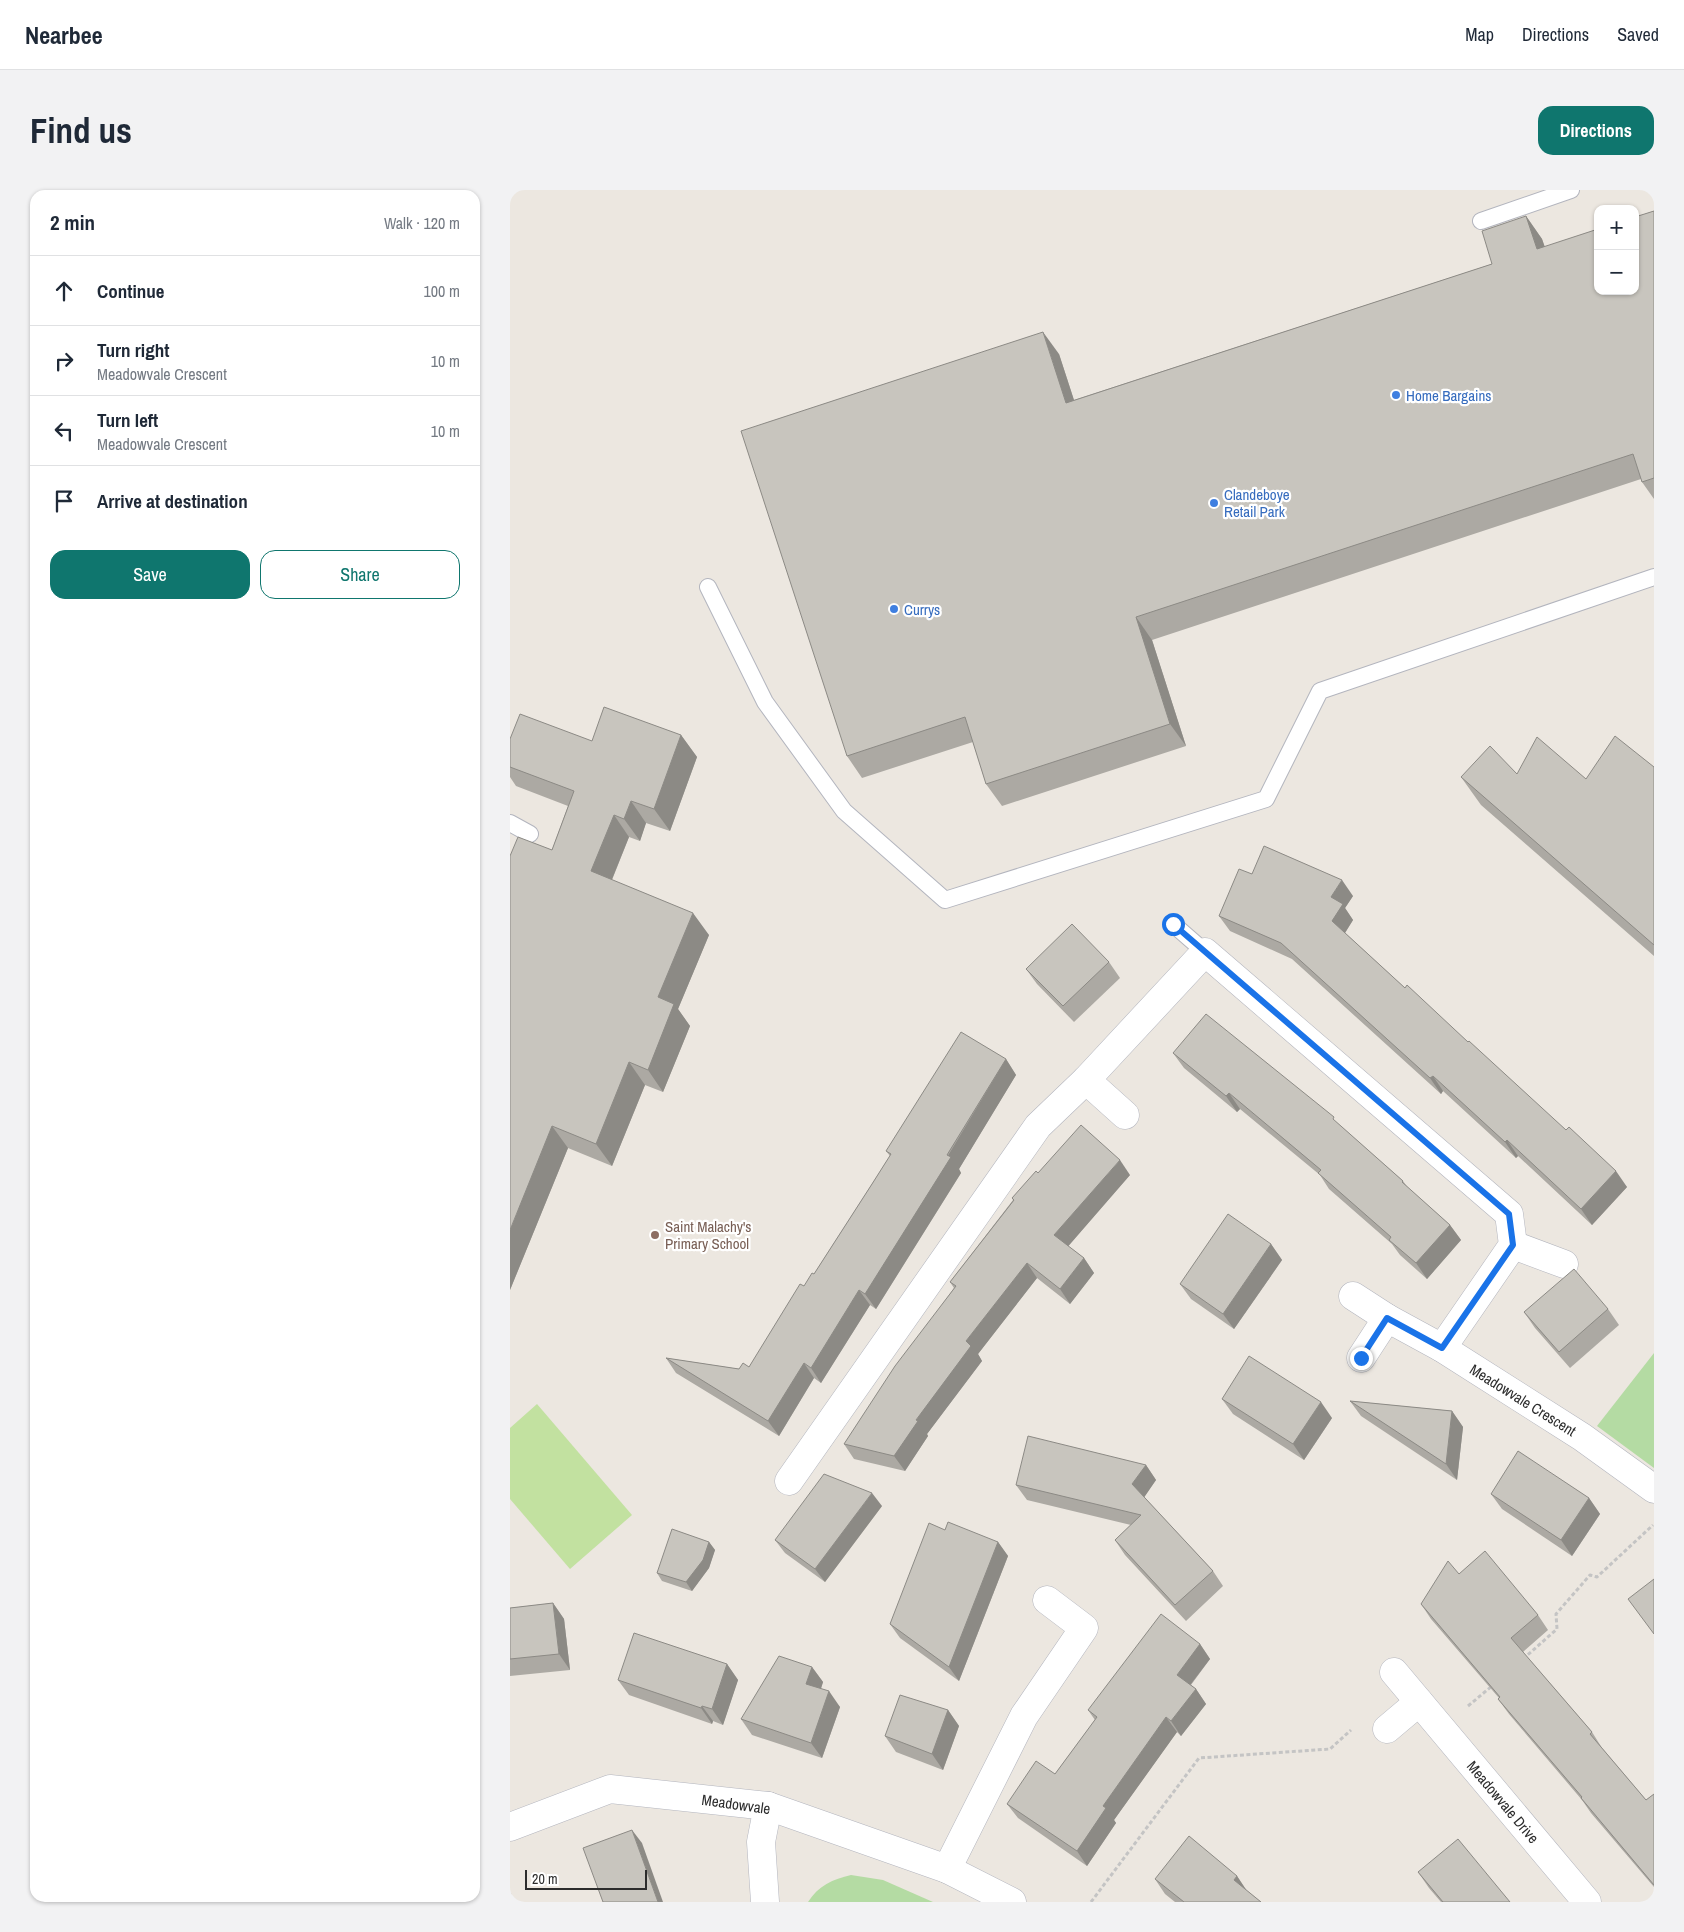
<!DOCTYPE html>
<meta charset="utf-8">
<style>
:root{--surface:#fff;--page:#f2f2f3;--text:#1f2937;--muted:#747a83;--line:#e0e1e3;--accent:#0f766e}
body{margin:0;font-family:"Archivo Narrow",sans-serif;background:var(--page);color:var(--text)}
.controls{position:absolute;right:15px;top:15px;display:grid;overflow:hidden;border-radius:10px;box-shadow:0 1px 4px #0004}
.controls button{width:45px;height:45px;display:grid;place-items:center;padding:0;border:0;border-bottom:1px solid var(--line);background:var(--surface);color:var(--text);font:25px sans-serif}
.scale{position:absolute;left:15px;bottom:12px;width:122px;box-sizing:border-box;padding-left:5px;border:2px solid #2c2c2c;border-top:0;font-size:14px;line-height:18px;white-space:nowrap;color:#2c2c2c;-webkit-text-stroke:4px #fff;paint-order:stroke}
.stop{position:absolute;width:15px;height:15px;margin:-11px;border:4px solid #1a73e8;border-radius:50%;background:#fff}
.stop.end{background:#1a73e8;border-color:#fff;box-shadow:0 1px 5px #0008}
.list{margin:0;padding:0;list-style:none}
h2{display:flex;justify-content:space-between;align-items:center;height:65px;margin:0;padding:0 20px;font-size:21px}
h2 small{font-size:16px;font-weight:400;color:var(--muted)}
.list li{display:grid;grid-template-columns:32px 1fr auto;gap:15px;align-items:center;box-sizing:border-box;height:70px;padding:0 20px;border-top:1px solid var(--line)}
.list b{display:block;font-size:19px;white-space:nowrap}
.list p{margin:0;font-size:16px;white-space:nowrap;color:var(--muted)}
.list em{font-size:16px;font-style:normal;color:var(--muted)}
.actions{display:flex;gap:10px;padding:15px 20px}
.actions a{flex:1;padding:11px 0;border:1px solid var(--accent);border-radius:15px;text-align:center;font-size:18px;color:var(--accent)}
.actions .main{background:var(--accent);color:#fff}
.icon{flex:none;width:28px;height:28px;fill:none;stroke:currentColor;stroke-width:2;stroke-linecap:round;stroke-linejoin:round}
.map{position:relative;flex:none;width:1144px;height:1712px;overflow:hidden;border-radius:15px}
header{display:flex;align-items:center;gap:30px;box-sizing:border-box;height:70px;padding:0 25px;background:var(--surface);border-bottom:1px solid var(--line)}
header strong{font-size:24px}
nav{display:flex;gap:28px;margin-inline-start:auto;font-size:18px}
.intro{display:flex;align-items:center;justify-content:space-between;box-sizing:border-box;height:120px;padding:0 30px}
h1{margin:0;font-size:35px}
.button{padding:12px 22px;border-radius:15px;background:var(--accent);color:#fff;font-size:18px;font-weight:700}
main{display:flex;gap:30px;padding:0 30px}
aside{flex:1;background:var(--surface);border-radius:15px;box-shadow:0 1px 4px #0004}
.map>svg:first-child{display:block}
</style>
<header>
<strong>Nearbee</strong>
<nav><a>Map</a><a>Directions</a><a>Saved</a></nav>
</header>
<div class="intro"><h1>Find us</h1><a class="button">Directions</a></div>
<main>
<aside>
<h2>2 min<small>Walk · 120 m</small></h2>
<ul class="list">
<li><svg class="icon" aria-label="ahead" viewBox="0 0 24 24"><path d="M12 20V5M6 11l6-6 6 6"/></svg><div><b>Continue</b></div><em>100 m</em></li>
<li><svg class="icon" aria-label="right" viewBox="0 0 24 24"><path d="M7 20v-9h11M14 6l5 5-5 5"/></svg><div><b>Turn right</b><p>Meadowvale Crescent</p></div><em>10 m</em></li>
<li><svg class="icon" aria-label="left" viewBox="0 0 24 24"><path d="M17 20v-9H6M10 6l-5 5 5 5"/></svg><div><b>Turn left</b><p>Meadowvale Crescent</p></div><em>10 m</em></li>
<li><svg class="icon" aria-label="arrive" viewBox="0 0 24 24"><path d="M6 21V4h12l-3 4 3 4H6"/></svg><div><b>Arrive at destination</b></div></li>
</ul>
<div class="actions"><a class="main">Save</a><a>Share</a></div>
</aside>
<div class="map">
<svg width="1144" height="1712" viewBox="0 0 1144 1712">
<rect width="100%" height="100%" fill="#ece7e0"/>
<!-- green -->
<g fill="#b4dba3">
<path d="M1144 1163V1278L1087 1236Z"/>
<path d="M341 1685 373 1690 423 1712H298C308 1696 323 1689 341 1685Z"/>
</g>
<!-- pitch -->
<path fill="#c2e1a0" d="M27 1214 122 1325 60 1379 0 1309V1238Z"/>
<g fill="none" stroke-linecap="round" stroke-linejoin="round">
<defs>
<g id="service">
<path d="M971 31 1061 0"/>
<path d="M198 397 255 512 334 621 435 710 756 609 810 501 1144 387"/>
<path d="M0 633 20 644"/>
<path d="M663 734 695 762"/>
</g>
<g id="minor">
<path d="M576 890 615 925"/>
<path d="M1003 1055 1054 1074"/>
<path d="M843 1106 877 1128 932 1158 1072 1247 1144 1299"/>
<path d="M851 1168 877 1128"/>
<path d="M279 1291 528 936 576 890 695 762 999 1024 1003 1055 932 1158"/>
<path d="M884 1482 1077 1712"/>
<path d="M877 1539 909 1512"/>
<path d="M0 1637 100 1599 258 1616 437 1679 502 1712"/>
<path d="M437 1679 514 1526 574 1438 537 1410"/>
<path d="M255 1712 251 1652 258 1616"/>
</g>
</defs>
<!-- service casing -->
<use href="#service" stroke="#b3b5be" stroke-width="18"/>
<!-- minor casing -->
<use href="#minor" stroke="#b3b5be" stroke-width="29"/>
<!-- path -->
<g stroke="#c4c4c4" stroke-width="3" stroke-dasharray="4 2.5" stroke-linecap="butt">
<path d="M1013 1469 1047 1439 1046 1424 1080 1385 1087 1387 1143 1335"/>
<path d="M958 1516 982 1496"/>
<path d="M581 1712 689 1568 820 1559 841 1540"/>
</g>
<!-- service -->
<use href="#service" stroke="#fff" stroke-width="16"/>
<!-- minor -->
<use href="#minor" stroke="#fff" stroke-width="28"/>
</g>
<!-- wall -->
<g fill="#aca9a3">
<path d="M1144 21V309L1132 292 1131 289 642 450 676 556 492 616 476 594 463 552 352 588 337 566 549 164 564 210 982 74 1016 26 1032 49 1035 57Z"/>
<path d="M171 545 187 567 160 641 136 633 130 651 119 647 102 690 199 745 168 819 180 836 153 902 135 895 102 976 58 958 0 1100 42 660 58 616 6 596 0 587V549L82 551Z"/>
<path d="M1144 577V766L971 615 951 587 1076 589Z"/>
<path d="M742 684 843 706 835 718 843 730 835 743 895 798 958 852 1117 997 1082 1035 1008 966 1006 968 933 901 931 904 782 769 720 741 709 726Z"/>
<path d="M599 772 610 788 564 832 527 794 516 779Z"/>
<path d="M663 863 827 933 893 991 898 998 940 1035 951 1050 917 1089 890 1065 882 1054 819 999 810 985 730 919 727 922 674 878Z"/>
<path d="M496 869 506 885 449 979 451 983 366 1119 360 1115 311 1193 304 1188 269 1246 166 1183 156 1168 229 1179 239 1177 304 1084 380 966 376 961Z"/>
<path d="M528 983 620 985 558 1056 574 1068 584 1083 560 1114 527 1088 468 1164 472 1171 417 1244 418 1246 395 1281 344 1269 334 1254 444 1098 440 1092 503 1010 502 1008Z"/>
<path d="M761 1054 772 1070 724 1139 681 1109 670 1094Z"/>
<path d="M1098 1119 1109 1135 1060 1178 1025 1138 1014 1122Z"/>
<path d="M712 1209 822 1228 794 1270 723 1224Z"/>
<path d="M840 1211 942 1221 953 1237 947 1290 851 1226Z"/>
<path d="M636 1275 646 1290 634 1307 703 1381 713 1396 676 1431 615 1365 605 1350 621 1335 517 1310 506 1295Z"/>
<path d="M981 1304 1079 1308 1090 1324 1062 1366 992 1319Z"/>
<path d="M372 1316 315 1392 275 1363 265 1350Z"/>
<path d="M435 1340 488 1352 498 1366 449 1491 390 1448 380 1434Z"/>
<path d="M199 1352 205 1360 199 1378 182 1401 152 1391 147 1383Z"/>
<path d="M949 1384 1028 1425 1038 1440 1013 1462 1082 1542 1092 1558 1136 1610 1144 1604V1697L1081 1623 1072 1610 999 1524 988 1509 989 1508 921 1429 911 1414Z"/>
<path d="M43 1413 54 1429 60 1480 0 1486V1418Z"/>
<path d="M690 1454 700 1469 681 1495 686 1499 696 1514 671 1546 667 1542 604 1630 606 1633 577 1676 508 1628 497 1614 545 1584 585 1530 578 1520Z"/>
<path d="M217 1474 228 1490 213 1535 203 1531 202 1534 119 1505 108 1490Z"/>
<path d="M302 1477 313 1492 311 1499 330 1517 312 1568 242 1545 231 1529Z"/>
<path d="M438 1520 449 1536 433 1580 386 1562 375 1546Z"/>
<path d="M908 1682 1000 1712H931L919 1698Z"/>
<path d="M727 1686 736 1700 751 1712H665L655 1704 645 1689Z"/>
</g>
<!-- shaded-wall -->
<g fill="#8c8a85">
<path d="M1016 26 1032 49 1043 82 1027 59Z"/>
<path d="M533 142 549 164 572 235 556 213Z"/>
<path d="M626 427 642 450 676 556 660 534Z"/>
<path d="M171 545 187 567 160 641 144 619Z"/>
<path d="M121 611 136 633 130 651 114 629Z"/>
<path d="M104 625 119 647 96 704 81 681Z"/>
<path d="M832 690 843 706 835 718 843 730 833 746 822 731 821 707Z"/>
<path d="M183 723 199 745 168 819 180 836 153 902 138 880 148 807Z"/>
<path d="M496 869 506 885 449 979 451 983 366 1119 355 1104Z"/>
<path d="M119 872 135 895 102 976 86 954Z"/>
<path d="M923 886 933 901 931 904 920 888Z"/>
<path d="M719 903 730 919 727 922 716 906Z"/>
<path d="M42 936 58 958 0 1100V1040Z"/>
<path d="M997 950 1008 966 1006 968 995 952Z"/>
<path d="M610 970 620 985 555 1060 544 1045Z"/>
<path d="M1106 981 1117 997 1082 1035 1071 1019Z"/>
<path d="M940 1035 951 1050 917 1089 906 1073Z"/>
<path d="M761 1054 772 1070 724 1139 713 1124Z"/>
<path d="M574 1068 584 1083 560 1114 550 1099Z"/>
<path d="M517 1073 527 1088 468 1164 472 1171 417 1244 418 1246 395 1281 384 1266 456 1151Z"/>
<path d="M349 1100 360 1115 311 1193 301 1178Z"/>
<path d="M294 1173 304 1188 269 1246 258 1231Z"/>
<path d="M811 1212 822 1228 794 1270 783 1254Z"/>
<path d="M942 1221 953 1237 947 1290 936 1274Z"/>
<path d="M636 1275 646 1290 633 1309 622 1294Z"/>
<path d="M362 1303 372 1316 315 1392 305 1379Z"/>
<path d="M1079 1308 1090 1324 1062 1366 1051 1350Z"/>
<path d="M199 1352 205 1360 199 1378 182 1401 176 1392Z"/>
<path d="M488 1352 498 1366 449 1491 439 1477Z"/>
<path d="M43 1413 54 1429 60 1480 49 1464Z"/>
<path d="M690 1454 700 1469 677 1499 667 1485Z"/>
<path d="M217 1474 228 1490 213 1535 202 1519Z"/>
<path d="M302 1477 313 1492 307 1510 296 1494Z"/>
<path d="M686 1499 696 1514 671 1546 661 1531Z"/>
<path d="M319 1501 330 1517 312 1568 301 1553Z"/>
<path d="M192 1516 203 1531 202 1534 191 1518Z"/>
<path d="M438 1520 449 1536 433 1580 422 1564Z"/>
<path d="M656 1527 667 1542 604 1630 606 1633 577 1676 567 1661 593 1616Z"/>
<path d="M122 1640 132 1653 153 1712H148Z"/>
<path d="M727 1686 737 1701 724 1690Z"/>
<path d="M0 1702 1 1703 4 1712H0Z"/>
</g>
<!-- building -->
<g fill="#c8c5be" stroke="#8c8a85">
<path d="M1144 21V288L1132 292 1123 264 626 427 660 534 476 594 455 527 337 566 231 241 533 142 556 213 982 74 972 41 1016 26 1027 59 1088 39V101H1125V27Z"/>
<path d="M94 517 171 545 144 619 121 611 114 629 104 625 81 681 183 723 148 807 164 814 138 880 119 872 86 954 42 936 0 1040V666L8 647 42 660 64 601 0 577V549L10 524 82 551Z"/>
<path d="M1105 546 1144 577V755L951 587 980 556 1007 584 1027 547 1076 589Z"/>
<path d="M754 656 832 690 821 707 833 714 822 731 895 798 897 795 958 852 959 851 1056 940 1059 937 1106 981 1071 1019 997 950 995 952 923 886 920 888 771 753 709 726 729 679 742 684Z"/>
<path d="M562 734 599 772 553 816 516 779Z"/>
<path d="M696 824 824 927 823 929 893 991 892 992 940 1035 906 1073 879 1050 881 1047 808 983 811 980 719 903 716 906 663 863Z"/>
<path d="M451 842 496 869 437 965 441 967 355 1104 349 1100 301 1178 294 1173 258 1231 156 1168 229 1179 233 1173 239 1177 290 1094 294 1096 302 1083 304 1084 362 994 381 964 376 961Z"/>
<path d="M571 935 610 970 544 1045 574 1068 550 1099 517 1073 456 1151 461 1156 406 1230 408 1231 384 1266 334 1254 385 1176 446 1096 440 1092 504 1010 502 1008 526 981 528 983Z"/>
<path d="M718 1024 761 1054 713 1124 670 1094Z"/>
<path d="M1064 1079 1098 1119 1049 1162 1014 1122Z"/>
<path d="M739 1166 811 1212 783 1254 712 1209Z"/>
<path d="M840 1211 942 1221 936 1274Z"/>
<path d="M518 1246 636 1275 622 1294 703 1381 665 1415 605 1350 631 1325 506 1295Z"/>
<path d="M1008 1261 1079 1308 1051 1350 981 1304Z"/>
<path d="M314 1284 362 1303 305 1379 265 1350Z"/>
<path d="M438 1332 488 1352 439 1477 380 1434 419 1333 435 1340Z"/>
<path d="M162 1339 199 1352 193 1370 176 1392 147 1383Z"/>
<path d="M975 1361 1028 1425 1001 1448 1082 1542 1080 1544 1136 1610 1144 1604V1695L1071 1608 1072 1607 988 1509 990 1507 911 1414 938 1371 949 1384Z"/>
<path d="M1144 1389V1444L1118 1409Z"/>
<path d="M43 1413 49 1464 0 1469V1418Z"/>
<path d="M651 1424 690 1454 667 1485 686 1499 661 1531 656 1527 593 1616 596 1618 567 1661 497 1614 526 1571 545 1584 587 1527 578 1520Z"/>
<path d="M124 1443 217 1474 202 1519 192 1516 191 1518 108 1490Z"/>
<path d="M269 1466 302 1477 296 1494 319 1501 301 1553 231 1529Z"/>
<path d="M390 1505 438 1520 422 1564 375 1546Z"/>
<path d="M122 1640 148 1712H93L73 1658Z"/>
<path d="M679 1646 727 1686 724 1690 751 1712H674L645 1689Z"/>
<path d="M948 1649 1000 1712H933L908 1682Z"/>
</g>
<g fill="none" stroke-linecap="round" stroke-linejoin="round">
<!-- route -->
<path stroke="#1a73e8" stroke-width="6" d="M663 734 999 1024 1003 1055 932 1158 877 1128 851 1168"/>
</g>
<!-- markers -->
<g fill="#3f7fe0" stroke="#fff" stroke-width="2">
<circle cx="886" cy="205" r="5"/>
<circle cx="704" cy="313" r="5"/>
<circle cx="384" cy="419" r="5"/>
</g>
<circle fill="#8d6e63" stroke="#fff" stroke-width="2" cx="145" cy="1045" r="5"/>
<g text-anchor="middle" dominant-baseline="central" stroke-width="4.5" stroke-linejoin="round" paint-order="stroke">
<!-- shop labels -->
<g font-size="15" fill="#366cbe" stroke="#fff" text-anchor="start">
<text x="896" y="205">Home Bargains</text>
<text x="714" y="304">Clandeboye<tspan x="714" dy="17">Retail Park</tspan></text>
<text x="394" y="419">Currys</text>
</g>
<!-- education labels -->
<g font-size="15" fill="#785e54" stroke="#fff" text-anchor="start">
<text x="155" y="1036">Saint Malachy's<tspan x="155" dy="17">Primary School</tspan></text>
</g>
<!-- street labels -->
<g font-size="15" fill="#2c2c2c" stroke="#fff">
<text transform="translate(1013 1210) rotate(32)">Meadowvale Crescent</text>
<text transform="translate(993 1612) rotate(50)">Meadowvale Drive</text>
<text transform="translate(226 1614) rotate(8)">Meadowvale</text>
</g>
</g>
</svg>
<div class="controls">
<button>+</button>
<button>−</button>
</div>
<div class="scale">20 m</div>
<div class="stop" style="left:663px;top:734px"></div>
<div class="stop end" style="left:851px;top:1168px"></div>
</div>
</main>
